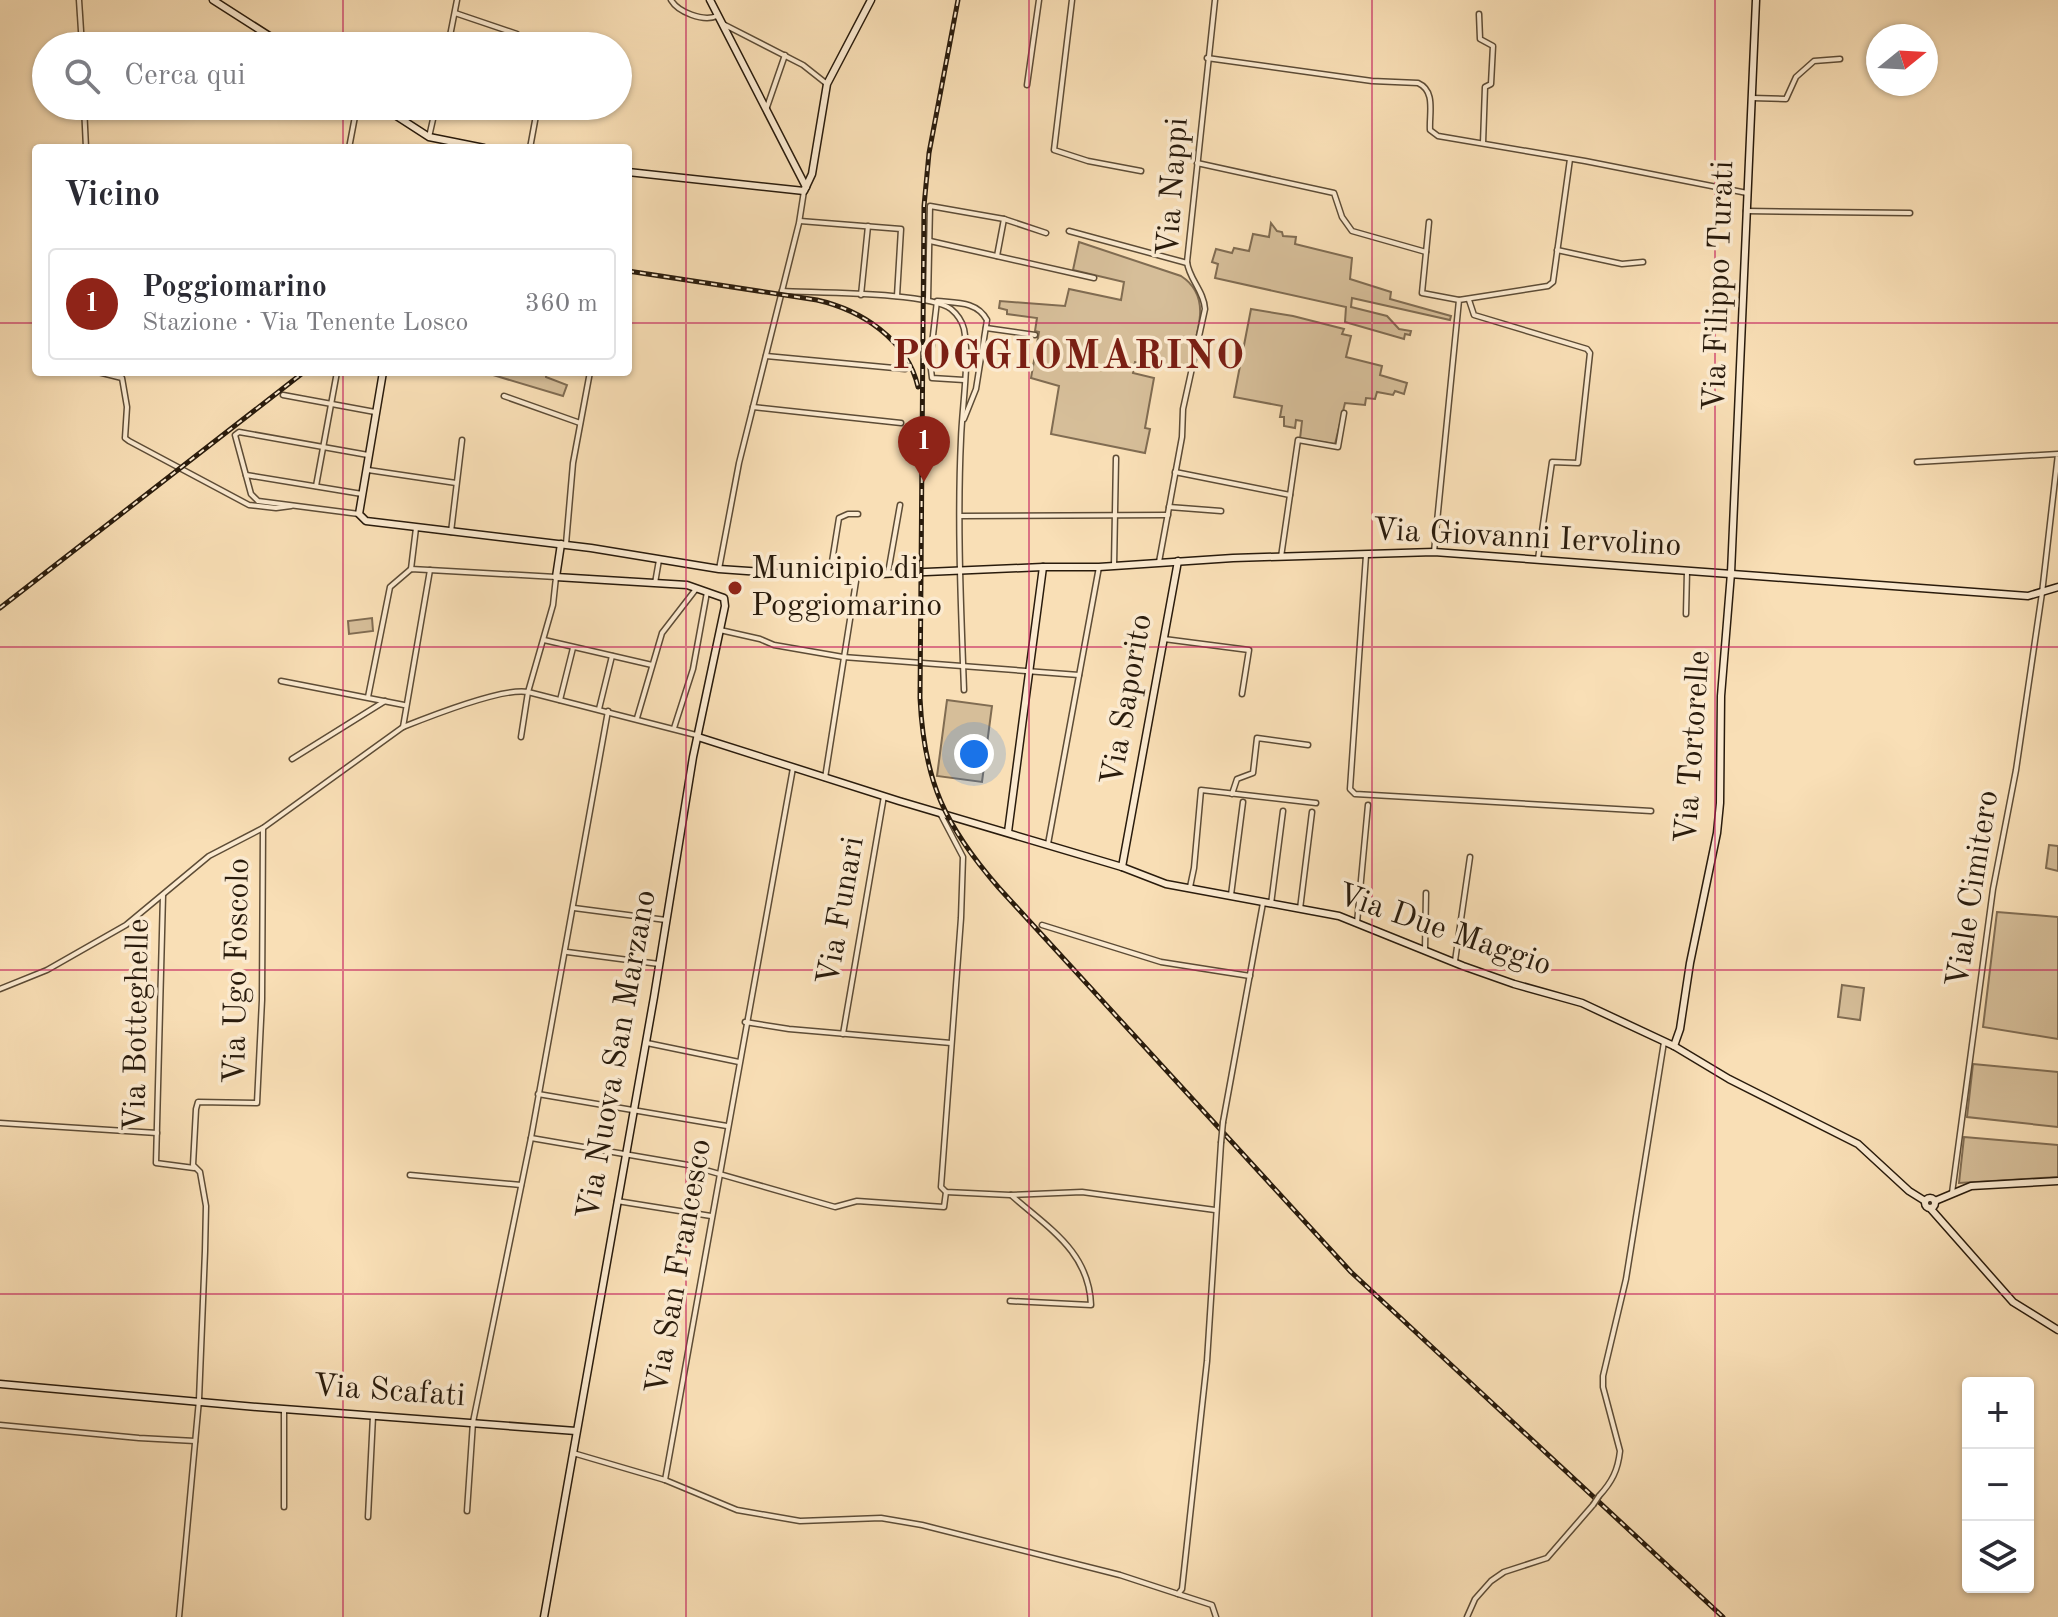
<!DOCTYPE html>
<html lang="it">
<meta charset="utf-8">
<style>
:root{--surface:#fff;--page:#f7f7f7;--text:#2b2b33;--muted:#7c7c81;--line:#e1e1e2;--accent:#8f2418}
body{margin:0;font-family:"Old Standard TT",serif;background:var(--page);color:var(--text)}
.controls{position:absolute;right:24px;bottom:24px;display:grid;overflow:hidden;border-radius:8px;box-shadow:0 2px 6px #0004}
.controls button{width:72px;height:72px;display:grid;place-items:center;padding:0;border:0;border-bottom:2px solid var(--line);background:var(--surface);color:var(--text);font:40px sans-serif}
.compass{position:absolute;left:1866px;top:24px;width:72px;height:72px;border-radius:50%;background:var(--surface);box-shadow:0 2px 6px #0004;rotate:72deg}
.you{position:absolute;left:974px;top:754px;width:28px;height:28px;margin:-20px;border:6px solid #fff;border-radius:50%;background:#1a73e8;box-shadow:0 0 0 12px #1a73e833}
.badge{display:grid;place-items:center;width:52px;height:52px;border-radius:50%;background:var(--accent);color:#fff;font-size:26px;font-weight:700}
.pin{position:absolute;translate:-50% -66px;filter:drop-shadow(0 2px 4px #0008)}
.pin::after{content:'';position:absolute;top:42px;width:28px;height:24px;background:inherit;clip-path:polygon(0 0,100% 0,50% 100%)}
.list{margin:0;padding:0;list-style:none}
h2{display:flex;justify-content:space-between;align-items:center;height:104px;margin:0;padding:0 32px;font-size:34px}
h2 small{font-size:26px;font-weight:400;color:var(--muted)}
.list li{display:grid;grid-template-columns:52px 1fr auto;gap:24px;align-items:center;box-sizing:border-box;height:112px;margin:0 16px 16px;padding:0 16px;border:2px solid var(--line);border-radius:8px}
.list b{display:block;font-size:30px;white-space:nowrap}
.list p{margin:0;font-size:26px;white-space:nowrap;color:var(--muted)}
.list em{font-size:26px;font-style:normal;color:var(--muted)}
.icon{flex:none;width:44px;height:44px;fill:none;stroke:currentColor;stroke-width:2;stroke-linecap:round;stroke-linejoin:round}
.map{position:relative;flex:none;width:2058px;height:1617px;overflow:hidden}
.search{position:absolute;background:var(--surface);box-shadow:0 2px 6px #0004;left:32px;top:32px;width:600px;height:88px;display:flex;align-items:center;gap:20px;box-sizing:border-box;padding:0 28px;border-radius:44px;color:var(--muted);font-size:30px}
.panel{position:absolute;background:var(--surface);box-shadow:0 2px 6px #0004;left:32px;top:144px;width:600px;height:232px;border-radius:8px}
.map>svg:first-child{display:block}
</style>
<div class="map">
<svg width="2058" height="1617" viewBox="0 0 2058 1617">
<rect width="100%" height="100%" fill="#f9dfb6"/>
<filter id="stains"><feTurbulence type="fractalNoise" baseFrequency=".0025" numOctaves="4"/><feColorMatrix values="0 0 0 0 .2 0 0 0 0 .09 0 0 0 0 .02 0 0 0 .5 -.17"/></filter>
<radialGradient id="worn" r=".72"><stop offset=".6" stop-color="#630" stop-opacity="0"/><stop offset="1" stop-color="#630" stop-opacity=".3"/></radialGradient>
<!-- green -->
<g fill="#d6be99" stroke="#806c52" stroke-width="2">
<path d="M1271 223 1277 231 1282 232 1283 236 1296 237 1295 244 1352 258 1350 279 1391 292 1390 299 1451 316 1450 320 1352 298 1351 307 1387 316 1399 329 1411 331 1410 335 1405 334 1404 339 1345 322 1346 307 1215 278 1218 264 1212 262 1216 249 1232 253 1234 248 1249 251 1253 234 1269 237Z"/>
<path d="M1079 242 1181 276C1215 298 1195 338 1187 369L1135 362 1133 373 1154 378 1145 428 1150 429 1145 453 1051 434 1059 386 1031 378 1039 332 1035 331 1037 318 1007 314V310L999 308 1000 301 1065 306 1069 289 1121 300 1124 282 1073 270Z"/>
<path d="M1251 309 1293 316 1344 329 1342 334 1351 336 1346 357 1382 366 1380 375 1407 383 1404 394 1395 391 1393 395 1377 392 1375 399 1366 398 1365 405 1345 403 1335 444 1300 439 1302 421 1296 420 1295 428 1284 426V417H1280L1282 406 1234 397Z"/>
<path d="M493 372H546V377L567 385 563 396 493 375Z"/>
<path d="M372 618 373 631 349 634 348 621Z"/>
<path d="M947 700 992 706 982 782 937 776Z"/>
<path d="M2049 845 2058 846V871L2046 868Z"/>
<path d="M1997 912 2058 917V1039L1983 1027Z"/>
<path d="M1842 985 1864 988 1860 1020 1838 1017Z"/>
<path d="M1973 1064 2058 1072V1127L1967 1117Z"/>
<path d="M1964 1137 2058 1145V1177L1959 1183Z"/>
</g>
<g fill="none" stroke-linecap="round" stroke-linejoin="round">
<defs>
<g id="street">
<path d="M79 0 82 46"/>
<path d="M671 0C678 12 703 22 717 16"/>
<path d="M1072 0 1054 150 1088 161 1141 171"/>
<path d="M455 13 517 34"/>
<path d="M1479 14 1480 39 1493 46 1491 84 1485 87 1483 143"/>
<path d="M723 24 803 65 827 84"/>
<path d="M448 46 457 0"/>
<path d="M1207 58 1372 81 1418 83C1436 91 1429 113 1430 130L1438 136 1585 161 1747 193"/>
<path d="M1027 85 1039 0"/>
<path d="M1752 98 1786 99 1796 77 1814 61 1840 59"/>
<path d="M84 106 86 148"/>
<path d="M767 107 785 55"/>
<path d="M429 137 436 106"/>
<path d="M349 148 357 106"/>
<path d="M530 148 537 110"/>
<path d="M1197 163 1334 193 1342 217 1352 231 1426 252"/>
<path d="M1746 211 1910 213"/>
<path d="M800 221 901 229 897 296"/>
<path d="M1429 222 1422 293 1459 300"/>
<path d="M1069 231 1187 263"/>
<path d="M930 241 1094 278"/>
<path d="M1557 250 1622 264 1643 262"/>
<path d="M997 256 1004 219"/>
<path d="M782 291C815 293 930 292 951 309 957 314 962 321 964 329 970 360 962 407 961 439 957 523 961 607 964 690"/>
<path d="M861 295 868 226"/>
<path d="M928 300 930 206 1004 219 1046 233"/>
<path d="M1469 300 1474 315 1587 349 1590 353 1578 463 1552 462 1538 559"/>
<path d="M986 328 1035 335"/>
<path d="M766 356 905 369"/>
<path d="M98 372 122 378 127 407 125 438 129 441 249 505 276 508 291 506"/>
<path d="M283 395 375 412"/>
<path d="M504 396 580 423"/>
<path d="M753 407 901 423"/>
<path d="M964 419 976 389 987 320C977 301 956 303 937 301L930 361 932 378 964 380"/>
<path d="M1917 462 2058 454 2042 593 2016 770 1993 889 1952 1193"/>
<path d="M368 470 456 483"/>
<path d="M1175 472 1290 495"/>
<path d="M246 475 362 494"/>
<path d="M316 486 337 372"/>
<path d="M1169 507 1221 511"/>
<path d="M359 514 258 501 251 494 235 435 239 432 368 455"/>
<path d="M960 516 1168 515"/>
<path d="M451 532 462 440"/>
<path d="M566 544 573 463 590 372"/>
<path d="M1434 552 1459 300 1548 286 1553 282 1570 159"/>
<path d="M1366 555 1350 789 1355 794 1651 811"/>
<path d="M1281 557 1298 440 1338 447 1344 413"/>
<path d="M1159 562 1182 437 1183 409 1205 309C1204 291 1189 279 1187 262L1215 0"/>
<path d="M1114 566 1116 458"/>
<path d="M411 569 416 528"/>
<path d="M719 569 739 463 799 223 804 191"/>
<path d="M888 573 900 505"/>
<path d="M830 574 839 518 848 514H858"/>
<path d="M655 583 659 560"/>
<path d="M1686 614 1687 571"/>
<path d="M720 630 760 639 774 645 843 657 1079 675"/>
<path d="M1164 639 1249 650 1242 694"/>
<path d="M544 640 652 665"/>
<path d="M281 681 404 705"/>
<path d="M368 697 390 587 411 569 556 577 553 605 528 692 696 735"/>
<path d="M560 700 573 648"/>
<path d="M599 709 612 656"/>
<path d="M637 718 662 633 696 589"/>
<path d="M403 727 430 570"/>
<path d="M674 728 693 669 707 592"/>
<path d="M292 759 385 701"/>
<path d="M825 778 857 575"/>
<path d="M1232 794 1237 779 1253 773 1257 738 1308 745"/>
<path d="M941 815 963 857 961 918 941 1187 946 1192 1010 1195 1082 1192 1215 1210"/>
<path d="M1048 844 1099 567"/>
<path d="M1190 887 1194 868 1201 790 1316 803"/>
<path d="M163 895 156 1163 194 1168"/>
<path d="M1231 895 1243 802"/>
<path d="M1271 904 1283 811"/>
<path d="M574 908 666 920"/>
<path d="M1300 909 1312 812"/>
<path d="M1357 923 1368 805"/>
<path d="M1042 925 1161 962 1250 976"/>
<path d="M1425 950 1426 893"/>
<path d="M567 952 659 964"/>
<path d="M1455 961 1470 857"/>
<path d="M0 989 47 970 126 925 209 856 263 828"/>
<path d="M745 1022 789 1029 951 1043"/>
<path d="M843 1034 884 796"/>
<path d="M647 1043 739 1062"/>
<path d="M538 1094 727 1126"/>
<path d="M1223 1122 1263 903"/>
<path d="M0 1123 157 1133"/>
<path d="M531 1138 688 1165 835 1207 857 1201 944 1207 946 1192"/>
<path d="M410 1175 521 1185"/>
<path d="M617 1201 711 1216"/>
<path d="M1010 1301 1091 1305C1089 1251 1048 1228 1011 1195"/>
<path d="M0 1425 139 1438 195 1441"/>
<path d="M573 1453 665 1480 737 1510 800 1521 881 1518 922 1525 1120 1575 1178 1594 1182 1589 1207 1361 1221 1143"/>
<path d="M665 1480 793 768"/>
<path d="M1599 1496C1612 1482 1618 1470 1620 1451L1603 1387V1376L1626 1279 1664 1042"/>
<path d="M284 1507V1409"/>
<path d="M467 1511 473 1422 531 1138 608 711"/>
<path d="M368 1517 373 1416"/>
<path d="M1178 1594 1212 1605 1216 1617"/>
<path d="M179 1617 199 1400 205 1251 206 1206 200 1172 193 1165 196 1109 198 1102 257 1103 262 1000 263 828 403 727C428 717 504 687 528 692L521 737"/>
<path d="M1467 1617 1475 1599 1491 1581 1504 1572 1547 1558 1593 1505"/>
</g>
<g id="secondary">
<path d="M213 0 285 46"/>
<path d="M710 0 806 187"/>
<path d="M381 106 429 137 484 148"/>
<path d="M628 172 804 191 812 174 827 84 871 0"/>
<path d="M383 372 359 514 366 521 591 548 719 569 791 574 857 575 1043 567H1099L1233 558 1434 552 2028 596 2058 587"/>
<path d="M698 737 899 801 1122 867 1166 884 1339 916 1463 966 1514 984 1582 1003 1674 1046 1729 1079 1858 1144 1909 1191 1925 1201"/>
<path d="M1008 832 1043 567"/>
<path d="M1122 867 1178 561"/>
<path d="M1674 1046 1680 1029 1690 963 1717 833 1720 803 1721 696 1731 573 1756 0"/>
<circle cx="1930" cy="1203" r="5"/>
<path d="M1935 1201 1971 1186 2058 1181"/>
<path d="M1930 1208 2013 1302 2058 1330"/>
<path d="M0 1384 257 1407 576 1431"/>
<path d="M544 1617 654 997 693 757 725 606 724 598 687 585 556 577 561 544"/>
</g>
</defs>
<!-- street casing -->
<use href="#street" stroke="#5d4c36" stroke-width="7"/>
<!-- secondary casing -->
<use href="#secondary" stroke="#291b0c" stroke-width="9"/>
<!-- street -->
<use href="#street" stroke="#fbead0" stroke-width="4"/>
<!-- secondary -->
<use href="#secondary" stroke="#fbead0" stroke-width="6"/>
<defs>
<g id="rail">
<path d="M958 0 929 153 924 206 920 698C924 782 945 826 999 888L1351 1272 1723 1617"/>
<path d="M628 271 817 300C861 310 907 339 918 387"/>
<path d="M0 608 304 372"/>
</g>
</defs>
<!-- rail casing -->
<use href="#rail" stroke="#291b0c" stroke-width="5"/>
<!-- rail -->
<use href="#rail" stroke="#fbead0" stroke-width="2" stroke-dasharray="6" stroke-linecap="butt"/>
<defs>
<g id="street-bridge">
<path d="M1221 1143 1223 1122"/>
<path d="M1593 1505 1599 1496"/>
</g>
</defs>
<!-- street-bridge casing -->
<use href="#street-bridge" stroke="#5d4c36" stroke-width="7" stroke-linecap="butt"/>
<!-- street-bridge -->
<use href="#street-bridge" stroke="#fbead0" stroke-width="4"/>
</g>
<!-- grid -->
<path fill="none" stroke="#c2185b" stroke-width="2" stroke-opacity="0.55" d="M343 0V46M686 0V1617M1029 0V1617M1372 0V1617M1715 0V1617M343 106V148M0 323H36M628 323H2058M343 372V1617M0 647H2058M0 970H2058M0 1294H2058"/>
<!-- markers -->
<circle fill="#8f2418" stroke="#fbead0" stroke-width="3" cx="735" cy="588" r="8"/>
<g text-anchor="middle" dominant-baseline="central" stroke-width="7" stroke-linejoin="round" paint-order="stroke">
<!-- street labels -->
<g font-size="32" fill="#291b0c" stroke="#fbead0">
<text transform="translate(1174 187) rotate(-86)">Via Nappi</text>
<text transform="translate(1720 286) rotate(-88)">Via Filippo Turati</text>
<text transform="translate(1527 539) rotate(3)">Via Giovanni Iervolino</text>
<text transform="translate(1128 700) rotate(-80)">Via Saporito</text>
<text transform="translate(1694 747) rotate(-86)">Via Tortorelle</text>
<text transform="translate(1974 889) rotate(-81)">Viale Cimitero</text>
<text transform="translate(842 911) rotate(-80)">Via Funari</text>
<text transform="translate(1444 931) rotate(19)">Via Due Maggio</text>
<text transform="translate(238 971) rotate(-89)">Via Ugo Foscolo</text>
<text transform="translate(138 1025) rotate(-89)">Via Botteghelle</text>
<text transform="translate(618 1055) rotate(-80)">Via Nuova San Marzano</text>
<text transform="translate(680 1267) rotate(-80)">Via San Francesco</text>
<text transform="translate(389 1392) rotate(4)">Via Scafati</text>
</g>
<!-- poi labels -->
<g font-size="32" fill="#291b0c" stroke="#fbead0" text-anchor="start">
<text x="751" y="570">Municipio di<tspan x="751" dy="37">Poggiomarino</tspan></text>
</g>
<!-- district labels -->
<g font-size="40" font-weight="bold" letter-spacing="2" fill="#7a1f14" stroke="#fbead0">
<text x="1069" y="358">POGGIOMARINO</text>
</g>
</g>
<rect width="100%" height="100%" filter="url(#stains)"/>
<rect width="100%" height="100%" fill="url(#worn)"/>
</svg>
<div class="controls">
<button>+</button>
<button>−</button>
<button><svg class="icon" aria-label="layers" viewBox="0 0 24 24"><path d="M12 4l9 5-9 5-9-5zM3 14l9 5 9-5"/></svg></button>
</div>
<svg class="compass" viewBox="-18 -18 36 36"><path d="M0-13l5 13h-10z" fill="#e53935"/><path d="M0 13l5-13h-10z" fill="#7c7c81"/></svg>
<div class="you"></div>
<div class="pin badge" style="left:924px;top:482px">1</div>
<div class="search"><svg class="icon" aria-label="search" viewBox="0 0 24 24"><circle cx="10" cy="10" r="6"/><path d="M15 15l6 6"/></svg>Cerca qui</div>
<section class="panel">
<h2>Vicino<small></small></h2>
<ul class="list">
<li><span class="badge">1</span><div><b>Poggiomarino</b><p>Stazione · Via Tenente Losco</p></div><em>360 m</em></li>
</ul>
</section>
</div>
